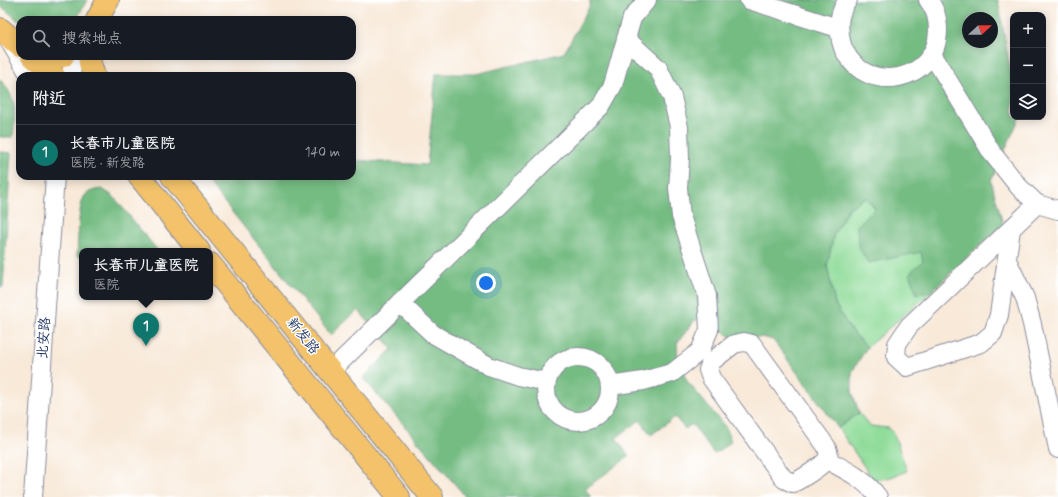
<!DOCTYPE html>
<html lang="zh">
<meta charset="utf-8">
<style>
:root{--surface:#171b24;--page:#20242c;--text:#f1f3f6;--muted:#9ea1a6;--line:#363941;--accent:#0f766e}
body{margin:0;font-family:Mynerve,"LXGW WenKai TC",sans-serif;background:var(--page);color:var(--text)}
.controls{position:absolute;right:12px;top:12px;display:grid;overflow:hidden;border-radius:8px;box-shadow:0 2px 10px #0003}
.controls button{width:36px;height:36px;display:grid;place-items:center;padding:0;border:0;border-bottom:1px solid var(--line);background:var(--surface);color:var(--text);font:20px sans-serif}
.compass{position:absolute;left:962px;top:12px;width:36px;height:36px;border-radius:50%;background:var(--surface);box-shadow:0 2px 10px #0003;rotate:68deg}
.you{position:absolute;left:486px;top:283px;width:14px;height:14px;margin:-10px;border:3px solid #fff;border-radius:50%;background:#1a73e8;box-shadow:0 0 0 6px #1a73e833}
.badge{display:grid;place-items:center;width:26px;height:26px;border-radius:50%;background:var(--accent);color:#fff;font-size:13px;font-weight:700}
.pin{position:absolute;translate:-50% -33px;filter:drop-shadow(0 1px 2px #0008)}
.pin::after{content:'';position:absolute;top:21px;width:14px;height:12px;background:inherit;clip-path:polygon(0 0,100% 0,50% 100%)}
.popup{position:absolute;left:79px;top:248px;width:134px;height:52px;box-sizing:border-box;display:grid;place-content:center;border-radius:8px;background:var(--surface);filter:drop-shadow(0 1px 3px #0005);font-size:13px;white-space:nowrap;color:var(--muted)}
.popup b{font-size:15px;color:var(--text)}
.popup::after{content:'';position:absolute;left:50%;top:100%;margin-left:-8px;border:8px solid transparent;border-top-color:var(--surface)}
.list{margin:0;padding:0;list-style:none}
h2{display:flex;justify-content:space-between;align-items:center;height:52px;margin:0;padding:0 16px;font-size:17px}
h2 small{font-size:13px;font-weight:400;color:var(--muted)}
.list li{display:grid;grid-template-columns:26px 1fr auto;gap:12px;align-items:center;box-sizing:border-box;height:56px;padding:0 16px;border-top:1px solid var(--line)}
.list b{display:block;font-size:15px;white-space:nowrap}
.list p{margin:0;font-size:13px;white-space:nowrap;color:var(--muted)}
.list em{font-size:13px;font-style:normal;color:var(--muted)}
.icon{flex:none;width:22px;height:22px;fill:none;stroke:currentColor;stroke-width:2;stroke-linecap:round;stroke-linejoin:round}
.map{position:relative;flex:none;width:1058px;height:497px;overflow:hidden}
.search{position:absolute;background:var(--surface);box-shadow:0 2px 10px #0003;left:16px;top:16px;width:340px;height:44px;display:flex;align-items:center;gap:10px;box-sizing:border-box;padding:0 14px;border-radius:12px;color:var(--muted);font-size:15px}
.panel{position:absolute;background:var(--surface);box-shadow:0 2px 10px #0003;left:16px;top:72px;width:340px;height:108px;border-radius:12px}
.map>svg:first-child{display:block}
</style>
<div class="map">
<svg width="1058" height="497" viewBox="0 0 1058 497">
<rect width="100%" height="100%" fill="#fff"/>
<filter id="ink" filterUnits="userSpaceOnUse"><feTurbulence type="fractalNoise" baseFrequency=".025" numOctaves="2"/><feDisplacementMap in="SourceGraphic" scale="8" xChannelSelector="R" yChannelSelector="G"/><feConvolveMatrix kernelMatrix="1 2 1 2 8 2 1 2 1" color-interpolation-filters="sRGB"/></filter>
<filter id="wash" filterUnits="userSpaceOnUse"><feTurbulence type="fractalNoise" baseFrequency=".012" numOctaves="4" result="noise"/><feDisplacementMap in="SourceGraphic" scale="16" xChannelSelector="R" yChannelSelector="G"/><feGaussianBlur stdDeviation="0.9" result="paint"/><feColorMatrix in="noise" values="0 0 0 0 0 0 0 0 0 0 0 0 0 0 0 0 0 1.4 0 .05"/><feComposite in="paint" operator="in"/></filter>
<g filter="url(#wash)">
<rect width="100%" height="100%" fill="#f8e9d8"/>
<!-- green -->
<g fill="#90dc9a" stroke="#56867c">
<path d="M865 197 921 252 931 292 867 347 850 329 835 304 827 266 834 234 848 209Z"/>
<path d="M859 413 870 426 888 428 894 434 907 471C895 475 884 482 872 478L838 428Z"/>
</g>
<!-- forest -->
<g fill="#74bc82" stroke="#487670" fill-rule="evenodd">
<path d="M0 0H87L76 20H20V22L0 5Z"/>
<path d="M590 0H998L1013 85V117H1019V119L991 181 1003 224 931 292 917 294 909 274 923 261 921 252 868 263 858 245 857 226 875 208 865 197 848 209 834 234 827 266 835 304 850 329 867 347 852 372V391L859 413 838 428 773 340 762 337 745 340 733 339 707 318 695 320 677 343 678 361 687 381 727 429 731 442 714 454 692 424 685 429 675 417 651 435 640 420 616 438 629 456 585 489 591 497H466L363 378 392 349 358 310 331 335 203 176H352V160L427 165 436 74H476L564 53 590 5ZM968 18H992V42H968Z"/>
<path d="M0 80C18 98 15 114 13 137H0Z"/>
<path d="M0 152 11 153 3 287H0Z"/>
<path d="M101 189 105 191 113 196 158 251H82V257L77 256C78 244 78 206 84 197 88 191 94 190 101 189Z"/>
</g>
</g>
<g filter="url(#ink)">
<g fill="none" stroke-linecap="round" stroke-linejoin="round">
<defs>
<g id="minor">
<path d="M749 0 838 28"/>
<path d="M848 0C838 13 838 25 841 41 842 44 843 49 845 52 868 96 937 81 938 31 938 20 936 9 928 0"/>
<path d="M7 37 30 76"/>
<path d="M932 54 992 153 1019 187 1037 204 1058 210"/>
<path d="M71 76 72 66 75 56"/>
<path d="M1011 229 999 315 993 333 981 343 907 367 896 357 897 344 909 326 1037 204"/>
<path d="M1007 260 1025 298 1032 324 1058 449"/>
<path d="M400 303 433 334 489 366 518 376 546 382"/>
<path d="M744 342 752 344 826 446C828 451 830 454 827 459 824 465 800 480 793 483L784 479 711 378 708 370 711 362 734 344Z"/>
<circle cx="578" cy="389" r="32"/>
<path d="M331 371 601 106 613 85 632 18 647 0"/>
<path d="M610 386 643 381 672 373 700 351 709 330 707 296 681 216 678 188 680 159 679 127 672 97 658 68 626 39"/>
<path d="M827 460C846 470 865 479 878 497"/>
<path d="M33 497 55 176"/>
</g>
<g id="major">
<path d="M97 20 108 0"/>
<path d="M0 29 20 46"/>
<path d="M32 56 54 76"/>
<path d="M39 56 47 58 63 56"/>
<path d="M89 56 90 63 94 76"/>
<path d="M139 176 199 251"/>
<path d="M172 176 432 497"/>
<path d="M210 264 399 497"/>
</g>
</defs>
<!-- minor casing -->
<use href="#minor" stroke="#8a8c9b" stroke-width="20"/>
<!-- major casing -->
<use href="#major" stroke="#8a8c9b" stroke-width="24"/>
<!-- minor -->
<use href="#minor" stroke="#fff" stroke-width="18"/>
<!-- major -->
<use href="#major" stroke="#f3c26a" stroke-width="22"/>
</g>
</g>
<g text-anchor="middle" dominant-baseline="central" stroke-width="3" stroke-linejoin="round" paint-order="stroke">
<!-- street labels -->
<g font-size="14" fill="#1b2f5e" stroke="#fff">
<text transform="translate(303 336) rotate(51)">新发路</text>
<text transform="translate(44 338) rotate(-86)">北安路</text>
</g>
</g>
</svg>
<div class="controls">
<button>+</button>
<button>−</button>
<button><svg class="icon" aria-label="layers" viewBox="0 0 24 24"><path d="M12 4l9 5-9 5-9-5zM3 14l9 5 9-5"/></svg></button>
</div>
<svg class="compass" viewBox="-18 -18 36 36"><path d="M0-13l5 13h-10z" fill="#e53935"/><path d="M0 13l5-13h-10z" fill="#9ea1a6"/></svg>
<div class="you"></div>
<div class="pin badge" style="left:146px;top:346px">1</div>
<div class="popup"><b>长春市儿童医院</b>医院</div>
<div class="search"><svg class="icon" aria-label="search" viewBox="0 0 24 24"><circle cx="10" cy="10" r="6"/><path d="M15 15l6 6"/></svg>搜索地点</div>
<section class="panel">
<h2>附近<small></small></h2>
<ul class="list">
<li><span class="badge">1</span><div><b>长春市儿童医院</b><p>医院 · 新发路</p></div><em>140 m</em></li>
</ul>
</section>
</div>
